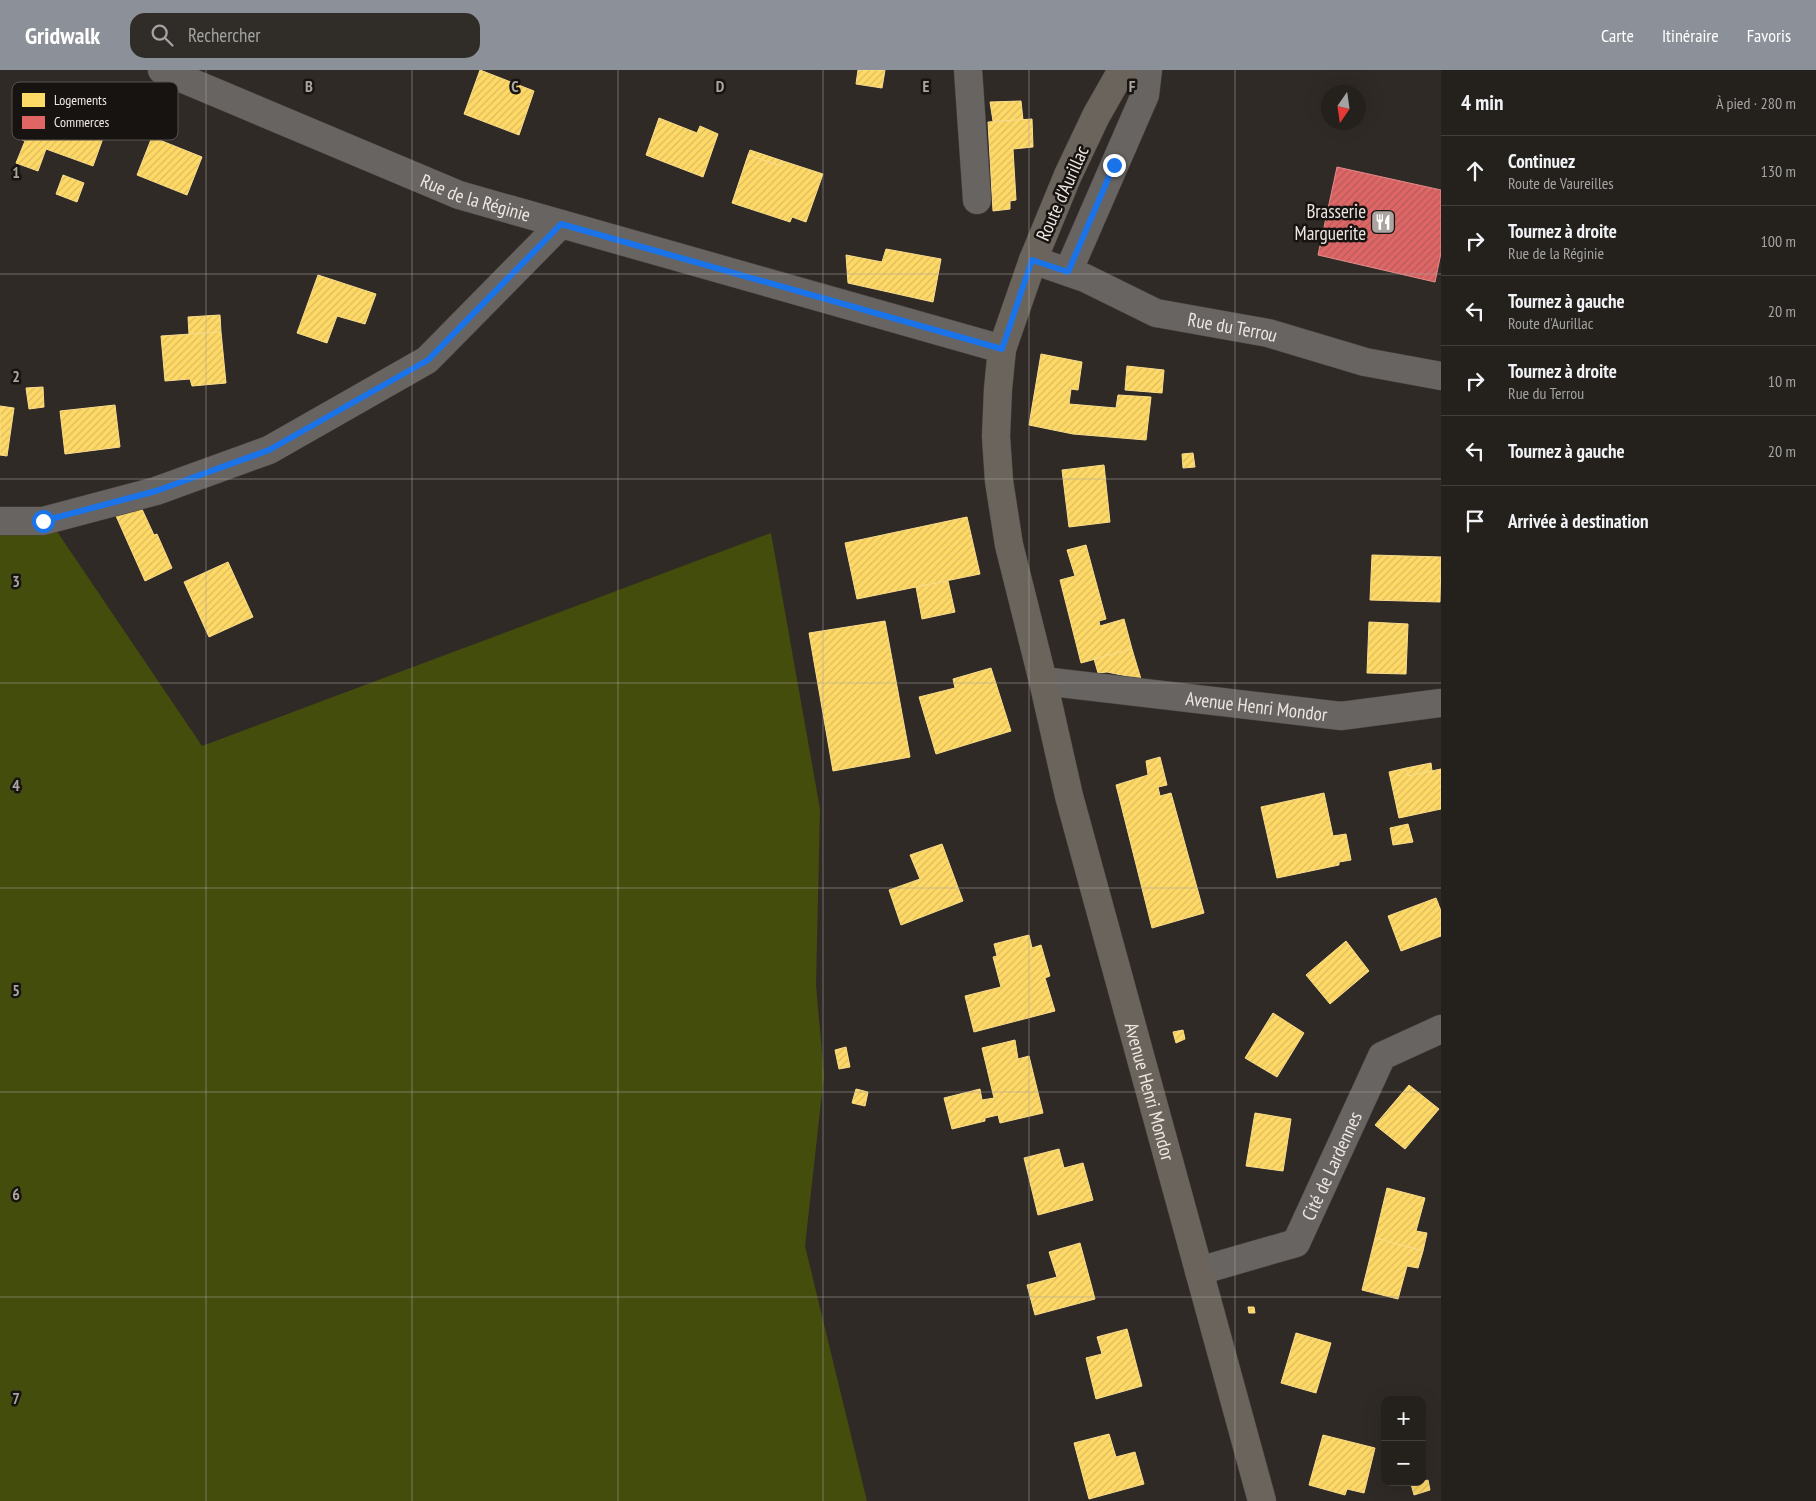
<!DOCTYPE html>
<html lang="fr">
<meta charset="utf-8">
<style>
:root{--surface:#24201c;--page:#302d29;--text:#f1f3f6;--muted:#a3a3a3;--line:#413e3b;--accent:#8c9099}
body{margin:0;font-family:"PT Sans Narrow",sans-serif;background:var(--page);color:var(--text)}
.controls{position:absolute;right:15px;bottom:15px;display:grid;overflow:hidden;border-radius:10px;box-shadow:0 5px 20px #0002}
.controls button{width:45px;height:45px;display:grid;place-items:center;padding:0;border:0;border-bottom:1px solid var(--line);background:var(--surface);color:var(--text);font:25px sans-serif}
.compass{position:absolute;left:1321px;top:15px;width:45px;height:45px;border-radius:50%;background:var(--surface);box-shadow:0 5px 20px #0002;rotate:193deg}
.stop{position:absolute;width:15px;height:15px;margin:-11px;border:4px solid #1a73e8;border-radius:50%;background:#fff}
.stop.end{background:#1a73e8;border-color:#fff;box-shadow:0 1px 5px #0008}
.list{margin:0;padding:0;list-style:none}
h2{display:flex;justify-content:space-between;align-items:center;height:65px;margin:0;padding:0 20px;font-size:21px}
h2 small{font-size:16px;font-weight:400;color:var(--muted)}
.list li{display:grid;grid-template-columns:32px 1fr auto;gap:15px;align-items:center;box-sizing:border-box;height:70px;padding:0 20px;border-top:1px solid var(--line)}
.list b{display:block;font-size:19px;white-space:nowrap}
.list p{margin:0;font-size:16px;white-space:nowrap;color:var(--muted)}
.list em{font-size:16px;font-style:normal;color:var(--muted)}
.icon{flex:none;width:28px;height:28px;fill:none;stroke:currentColor;stroke-width:2;stroke-linecap:round;stroke-linejoin:round}
.map{position:relative;flex:none;width:1441px;height:1431px;overflow:hidden}
header{display:flex;align-items:center;gap:30px;box-sizing:border-box;height:70px;padding:0 25px;background:var(--accent);color:#fff}
header strong{font-size:24px}
nav{display:flex;gap:28px;margin-inline-start:auto;font-size:18px}
.search{width:350px;height:45px;background:var(--page);display:flex;align-items:center;gap:12px;box-sizing:border-box;padding:0 18px;border-radius:15px;color:var(--muted);font-size:19px}
main{display:flex}
aside{flex:1;background:var(--surface)}
.map>svg:first-child{display:block}
</style>
<header>
<strong>Gridwalk</strong>
<div class="search"><svg class="icon" aria-label="search" viewBox="0 0 24 24"><circle cx="10" cy="10" r="6"/><path d="M15 15l6 6"/></svg>Rechercher</div>
<nav><a>Carte</a><a>Itinéraire</a><a>Favoris</a></nav>
</header>
<main>
<div class="map">
<svg width="1441" height="1431" viewBox="0 0 1441 1431">
<defs>
<pattern id="homes-hatch" width="6" height="6" patternUnits="userSpaceOnUse" patternTransform="scale(1.25)"><rect width="6" height="6" fill="#ffd966"/><path d="M-1 1l2-2M0 6l6-6M5 7l2-2" fill="none" stroke="#dabb5f"/></pattern>
<pattern id="shops-hatch" width="6" height="6" patternUnits="userSpaceOnUse" patternTransform="scale(1.25)"><rect width="6" height="6" fill="#e06666"/><path d="M-1 1l2-2M0 6l6-6M5 7l2-2" fill="none" stroke="#b25c5c"/></pattern>
</defs>
<rect width="100%" height="100%" fill="#302a26"/>
<!-- grass -->
<path fill="#444d0b" d="M56 460 202 676 771 463 820 739 816 915 824 1005 805 1176 867 1431H0V462Z"/>
<!-- homes -->
<g fill="url(#homes-hatch)" stroke="#fadd8b">
<path d="M480 0 534 21 519 65 464 44Z"/>
<path d="M858 0H885L882 18 856 14Z"/>
<path d="M42 19 66 29 62 40 107 57 93 96 46 79 38 101 16 93 25 71 22 70Z"/>
<path d="M1021 31 1023 50 993 51 990 32Z"/>
<path d="M659 48 697 63 700 56 718 64 703 107 646 85Z"/>
<path d="M1032 49 1033 77 1013 79 1016 130 1010 131V139L993 141 988 52Z"/>
<path d="M152 67 202 87 187 125 137 105Z"/>
<path d="M750 80 783 91 781 96 748 85Z"/>
<path d="M748 85 781 96 783 91 823 104 806 152 792 147 790 152 732 133Z"/>
<path d="M63 105 84 113 77 132 56 124Z"/>
<path d="M886 179 941 189 933 232 848 213 846 185 882 192Z"/>
<path d="M318 205 376 224 365 254 337 246 327 273 297 263Z"/>
<path d="M220 245 221 262 189 264 188 247Z"/>
<path d="M221 262 226 313 192 316 190 309 165 311 161 266Z"/>
<path d="M1041 284 1082 292 1078 320 1071 319 1069 334 1116 338 1118 325 1151 327 1146 370 1073 364 1029 355Z"/>
<path d="M1127 296 1164 300 1162 323 1125 320Z"/>
<path d="M43 317 44 337 29 339 26 318Z"/>
<path d="M115 335 120 377 65 384 60 341Z"/>
<path d="M0 336 14 338 7 386 0 385Z"/>
<path d="M1193 383 1195 397 1183 398 1182 384Z"/>
<path d="M1104 395 1110 452 1069 457 1062 400Z"/>
<path d="M141 437 154 465 157 464 172 498 145 511 116 446Z"/>
<path d="M967 447 980 504 857 529 845 473Z"/>
<path d="M1086 475 1106 549 1099 551 1100 556 1124 549 1132 579 1081 593 1060 510 1075 506 1067 480Z"/>
<path d="M1372 485 1441 487 1440 532 1370 530Z"/>
<path d="M228 492 253 547 209 567 184 512Z"/>
<path d="M948 511 955 542 922 549 916 517Z"/>
<path d="M885 551 910 687 833 701 809 563Z"/>
<path d="M1369 552 1408 554 1406 604 1367 603Z"/>
<path d="M1132 579 1141 609 1107 602 1098 603 1094 589Z"/>
<path d="M991 598 1011 661 936 684 919 627 955 618 953 609Z"/>
<path d="M1160 687 1167 715 1158 717 1160 726 1171 723 1204 843 1152 858 1116 715 1148 705 1146 691Z"/>
<path d="M1431 693 1432 701 1408 706 1406 698Z"/>
<path d="M1406 698 1408 706 1441 699V739L1399 748 1389 702Z"/>
<path d="M1324 723 1333 766 1346 764 1351 790 1339 792V795L1277 808 1261 737Z"/>
<path d="M1408 754 1413 772 1393 775 1390 758Z"/>
<path d="M942 774 963 831 901 855 889 820 920 809 910 785Z"/>
<path d="M1436 828 1441 841V866L1401 881 1388 846Z"/>
<path d="M1029 865 1032 878 1041 875 1050 906 1045 908 1055 941 974 962 965 926 1001 917 993 887 997 886 994 874Z"/>
<path d="M1346 871 1369 901 1330 934 1306 905Z"/>
<path d="M1273 943 1304 963 1277 1007 1245 988Z"/>
<path d="M1183 960 1185 969 1176 973 1173 962Z"/>
<path d="M1015 970 1018 989 1029 986 1043 1043 1000 1053 998 1045 985 1048V1051L952 1059 944 1028 980 1019 982 1030 994 1028 982 978Z"/>
<path d="M846 977 850 997 839 999 835 980Z"/>
<path d="M1409 1015 1439 1039 1405 1079 1375 1055Z"/>
<path d="M856 1019 868 1022 865 1036 852 1033Z"/>
<path d="M1255 1043 1291 1049 1283 1101 1246 1096Z"/>
<path d="M1059 1079 1064 1098 1083 1093 1093 1130 1038 1145 1024 1088Z"/>
<path d="M1387 1118 1425 1128 1416 1161 1427 1163 1423 1181 1375 1168Z"/>
<path d="M1375 1168 1423 1181 1418 1198 1407 1196 1398 1229 1362 1220Z"/>
<path d="M1080 1173 1095 1229 1035 1245 1027 1215 1057 1207 1049 1182Z"/>
<path d="M1248 1237H1254L1255 1243H1249Z"/>
<path d="M1127 1259 1142 1316 1096 1329 1086 1288 1102 1284 1097 1267Z"/>
<path d="M1296 1263 1331 1273 1316 1323 1281 1313Z"/>
<path d="M1109 1364 1116 1387 1135 1382 1144 1414 1089 1429 1074 1373Z"/>
<path d="M1323 1365 1375 1378 1364 1423 1347 1419 1345 1425 1309 1415Z"/>
<path d="M1428 1410 1430 1420 1414 1425 1411 1414Z"/>
</g>
<!-- shops -->
<path fill="url(#shops-hatch)" stroke="#e48c8b" d="M1337 97 1441 120V183L1435 212 1318 185Z"/>
<g fill="none" stroke-linecap="round" stroke-linejoin="round">
<defs>
<g id="street">
<path id="s1" d="M162 0 459 125 1002 279"/>
<path d="M968 0 977 130"/>
<path id="s2" d="M1033 190 1085 208 1156 243 1268 263 1365 292 1441 306"/>
<path d="M1068 202 1145 25 1148 0"/>
<path d="M0 451H43L156 421 269 380 427 290 561 154"/>
<path id="s3" d="M1043 611 1341 646 1441 633"/>
<path id="s4" d="M1199 1201 1296 1173 1382 986 1441 959"/>
</g>
<g id="primary">
<path id="s5" d="M1122 0 1096 46 1068 105 1033 190 1002 279 998 319 996 366 999 411 1009 475 1043 611 1069 726 1262 1431"/>
</g>
</defs>
<!-- street casing -->
<use href="#street" stroke="#4b4542" stroke-width="29"/>
<!-- primary casing -->
<use href="#primary" stroke="#4b4542" stroke-width="29"/>
<!-- street -->
<use href="#street" stroke="#686461" stroke-width="28"/>
<!-- primary -->
<use href="#primary" stroke="#6b645c" stroke-width="28"/>
</g>
<g fill="none" stroke-linecap="round" stroke-linejoin="round">
<!-- route -->
<path stroke="#1a73e8" stroke-width="6" d="M43 451 156 421 269 380 428 290 561 154 1002 279 1032 190 1068 202 1114 95"/>
</g>
<!-- grid -->
<path fill="none" stroke="#aba4a0" stroke-width="1" stroke-opacity="0.55" d="M206 0V1431M412 0V1431M618 0V1431M823 0V1431M1029 0V1431M1235 0V1431M0 204H1441M0 409H1441M0 613H1441M0 818H1441M0 1022H1441M0 1227H1441"/>
<!-- icons -->
<defs>
<symbol id="restaurant-square" viewBox="-11 -11 22 22"><rect x="-9" y="-9" width="18" height="18" rx="4" fill="#aba4a0" stroke="#171310"/><path d="M-5-6h1v4h1v-4h1v4h1v-4h1v5L-1.5 .5V6h-2V.5L-5-1ZM5-6V6H3V1.5H1.5Q1.5-4 5-6Z" fill="#fff"/></symbol>
</defs>
<g fill-rule="evenodd">
<use href="#restaurant-square" x="1369" y="138" width="28" height="28"/>
</g>
<g text-anchor="middle" dominant-baseline="central" stroke-width="5" stroke-linejoin="round" paint-order="stroke">
<!-- street labels -->
<g font-size="19" fill="#ede6e2" stroke="#171310">
<text transform="translate(1062 123) rotate(-66)">Route d'Aurillac</text>
<text stroke="none"><textPath href="#s1" startOffset="339">Rue de la Réginie</textPath></text>
<text stroke="none"><textPath href="#s2" startOffset="212">Rue du Terrou</textPath></text>
<text stroke="none"><textPath href="#s3" startOffset="215">Avenue Henri Mondor</textPath></text>
<text stroke="none"><textPath href="#s5" startOffset="1066">Avenue Henri Mondor</textPath></text>
<text stroke="none"><textPath href="#s4" startOffset="186">Cité de Lardennes</textPath></text>
</g>
<!-- poi labels -->
<g font-size="19" fill="#ede6e2" stroke="#171310" text-anchor="end">
<text x="1366" y="141">Brasserie<tspan x="1366" dy="22">Marguerite</tspan></text>
</g>
</g>
<!-- legend -->
<rect x="12" y="12" width="166" height="58" rx="8" fill="#171310" stroke="#57524f" stroke-width="1"/>
<rect x="22" y="23" width="23" height="14" fill="#ffd966"/>
<rect x="22" y="46" width="23" height="13" fill="#e06666"/>
<g font-size="14" fill="#ede6e2">
<text x="54" y="35">Logements</text>
<text x="54" y="57">Commerces</text>
</g>
<g font-size="16" text-anchor="middle" font-weight="bold" fill="#aba4a0" stroke="#171310" stroke-width="5" stroke-linejoin="round" paint-order="stroke">
<text x="309" y="22">B</text>
<text x="515" y="22">C</text>
<text x="720" y="22">D</text>
<text x="926" y="22">E</text>
<text x="1132" y="22">F</text>
<text x="16" y="108">1</text>
<text x="16" y="312">2</text>
<text x="16" y="517">3</text>
<text x="16" y="721">4</text>
<text x="16" y="926">5</text>
<text x="16" y="1130">6</text>
<text x="16" y="1334">7</text>
</g>
</svg>
<div class="controls">
<button>+</button>
<button>−</button>
</div>
<svg class="compass" viewBox="-18 -18 36 36"><path d="M0-13l5 13h-10z" fill="#e53935"/><path d="M0 13l5-13h-10z" fill="#a3a3a3"/></svg>
<div class="stop" style="left:43px;top:451px"></div>
<div class="stop end" style="left:1114px;top:95px"></div>
</div>
<aside>
<h2>4 min<small>À pied · 280 m</small></h2>
<ul class="list">
<li><svg class="icon" aria-label="ahead" viewBox="0 0 24 24"><path d="M12 20V5M6 11l6-6 6 6"/></svg><div><b>Continuez</b><p>Route de Vaureilles</p></div><em>130 m</em></li>
<li><svg class="icon" aria-label="right" viewBox="0 0 24 24"><path d="M7 20v-9h11M14 6l5 5-5 5"/></svg><div><b>Tournez à droite</b><p>Rue de la Réginie</p></div><em>100 m</em></li>
<li><svg class="icon" aria-label="left" viewBox="0 0 24 24"><path d="M17 20v-9H6M10 6l-5 5 5 5"/></svg><div><b>Tournez à gauche</b><p>Route d'Aurillac</p></div><em>20 m</em></li>
<li><svg class="icon" aria-label="right" viewBox="0 0 24 24"><path d="M7 20v-9h11M14 6l5 5-5 5"/></svg><div><b>Tournez à droite</b><p>Rue du Terrou</p></div><em>10 m</em></li>
<li><svg class="icon" aria-label="left" viewBox="0 0 24 24"><path d="M17 20v-9H6M10 6l-5 5 5 5"/></svg><div><b>Tournez à gauche</b></div><em>20 m</em></li>
<li><svg class="icon" aria-label="arrive" viewBox="0 0 24 24"><path d="M6 21V4h12l-3 4 3 4H6"/></svg><div><b>Arrivée à destination</b></div></li>
</ul>
</aside>
</main>
